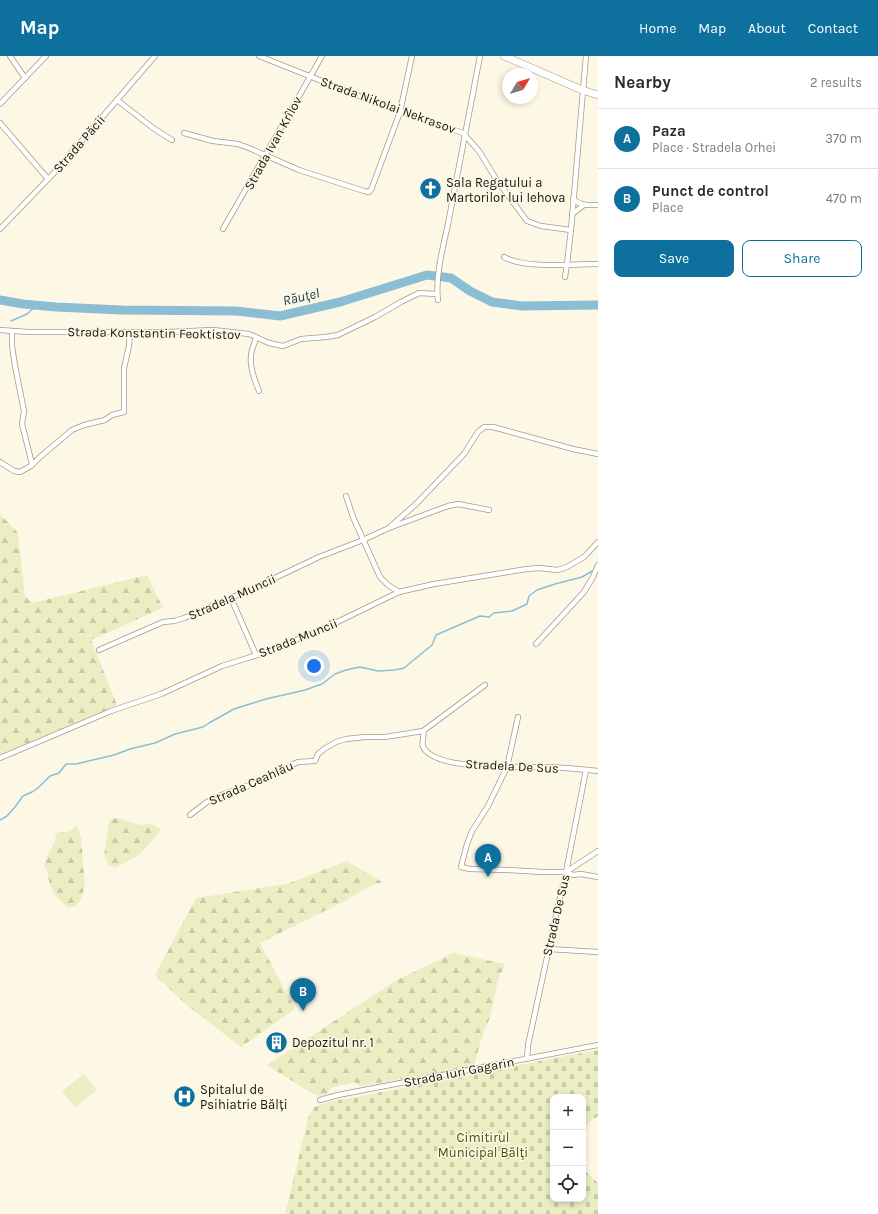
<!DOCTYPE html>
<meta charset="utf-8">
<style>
:root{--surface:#fff;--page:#f7f7f7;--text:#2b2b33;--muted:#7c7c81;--line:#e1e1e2;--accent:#0e709d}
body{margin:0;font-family:Karla,sans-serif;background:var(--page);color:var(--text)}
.controls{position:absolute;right:12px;bottom:12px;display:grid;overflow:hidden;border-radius:8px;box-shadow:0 2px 6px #0003}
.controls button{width:36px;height:36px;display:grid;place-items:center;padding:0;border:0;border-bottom:1px solid var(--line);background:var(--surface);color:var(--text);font:20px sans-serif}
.compass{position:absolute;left:502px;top:12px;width:36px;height:36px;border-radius:50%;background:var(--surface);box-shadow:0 2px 6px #0003;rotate:52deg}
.you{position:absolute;left:314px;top:610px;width:14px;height:14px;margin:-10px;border:3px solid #fff;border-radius:50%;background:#1a73e8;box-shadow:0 0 0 6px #1a73e833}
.badge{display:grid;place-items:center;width:26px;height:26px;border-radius:50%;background:var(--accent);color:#fff;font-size:13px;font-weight:700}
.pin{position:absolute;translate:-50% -33px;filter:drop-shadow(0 1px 2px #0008)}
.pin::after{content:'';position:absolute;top:21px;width:14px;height:12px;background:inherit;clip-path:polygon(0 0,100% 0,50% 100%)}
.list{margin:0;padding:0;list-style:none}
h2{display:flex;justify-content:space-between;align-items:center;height:52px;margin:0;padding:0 16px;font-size:17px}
h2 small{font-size:13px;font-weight:400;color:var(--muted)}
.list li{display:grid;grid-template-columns:26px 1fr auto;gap:12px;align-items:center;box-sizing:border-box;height:60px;padding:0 16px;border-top:1px solid var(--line)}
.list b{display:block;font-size:15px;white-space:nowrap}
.list p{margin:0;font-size:13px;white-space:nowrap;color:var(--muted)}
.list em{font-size:13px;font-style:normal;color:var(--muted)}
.actions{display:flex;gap:8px;padding:12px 16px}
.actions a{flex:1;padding:9px 0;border:1px solid var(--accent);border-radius:8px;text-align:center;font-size:14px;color:var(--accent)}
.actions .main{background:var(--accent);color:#fff}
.icon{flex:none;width:22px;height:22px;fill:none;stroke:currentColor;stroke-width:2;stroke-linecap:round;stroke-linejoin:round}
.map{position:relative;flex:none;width:598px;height:1158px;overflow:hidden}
header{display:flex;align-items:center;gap:24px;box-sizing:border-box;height:56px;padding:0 20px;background:var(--accent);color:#fff}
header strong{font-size:19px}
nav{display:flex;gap:22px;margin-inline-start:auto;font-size:14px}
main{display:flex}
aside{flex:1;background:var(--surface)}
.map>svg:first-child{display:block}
</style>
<header>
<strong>Map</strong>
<nav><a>Home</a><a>Map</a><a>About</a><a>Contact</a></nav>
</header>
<main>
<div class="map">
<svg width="598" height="1158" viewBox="0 0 598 1158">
<defs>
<pattern id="forest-firs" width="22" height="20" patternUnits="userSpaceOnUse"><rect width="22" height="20" fill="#ebeec2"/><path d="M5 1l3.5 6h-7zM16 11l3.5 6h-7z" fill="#c9cba6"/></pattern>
<pattern id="cemetery-stones" width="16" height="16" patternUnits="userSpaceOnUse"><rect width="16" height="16" fill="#ebeec2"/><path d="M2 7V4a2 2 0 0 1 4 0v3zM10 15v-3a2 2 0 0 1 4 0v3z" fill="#c9cba6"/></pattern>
</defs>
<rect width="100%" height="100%" fill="#fdf8e6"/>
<!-- forest -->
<g fill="url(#forest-firs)">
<path d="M0 458 18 477 25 540 32 547 147 519 163 552 91 584 117 649 0 699Z"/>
<path d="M118 762 128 766 142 769 151 768 161 773 154 783 139 799 115 812 109 810 104 799 106 788 109 766 112 763Z"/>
<path d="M77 770 81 781 85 829 81 844 74 851H68C62 846 54 840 51 831 47 823 50 818 44 810L48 798 55 786 56 777 68 776Z"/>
<path d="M347 805 382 826 368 831 347 844 260 887 295 953 241 991 188 950 155 919 196 842 287 828Z"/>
<path d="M453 897 505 908 502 916H500L490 961 480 987 474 1010 362 1030 354 1026 331 1032 327 1038 319 1041 317 1038H313L267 1009 397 924Z"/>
</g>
<!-- cemetery -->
<path fill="url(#cemetery-stones)" d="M598 994V1060L583 1070V1041H553V1143H583V1113L598 1127V1158H285L308 1063 313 1052 317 1050 329 1046 471 1019 475 1018 476 1017Z"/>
<!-- pitch -->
<path fill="#ebeec2" d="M84 1018 97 1034 75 1051 62 1035Z"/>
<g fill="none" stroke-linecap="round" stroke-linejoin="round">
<!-- stream -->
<g stroke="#8cbed3" stroke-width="1.5">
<path d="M11 265 27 258 37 249"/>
<path d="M0 764 7 760 15 751 23 740 32 736 38 732 50 720 59 717 66 708H76L114 699 130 693 155 687 175 678 203 671 209 667 234 653 266 643 305 634 322 628 335 618 346 614 360 611 378 615 395 614 404 612 432 589 436 579 480 560 489 561 494 557 512 555 527 548 529 540 537 534 555 528 582 521 592 515"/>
</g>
<!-- river -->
<path stroke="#8cbed3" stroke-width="9" d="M0 244 23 248 56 251 122 254 236 255 280 260 340 246 427 219 451 222 470 235 492 246 522 250 598 249"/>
<defs>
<g id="street">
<path d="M10 0 25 22"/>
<path d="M259 0 392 53 463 77 479 95 496 123 527 165 541 170 571 174"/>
<path d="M117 44 153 72 172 84"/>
<path d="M0 48 46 0"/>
<path d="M0 67 48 123"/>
<path d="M184 77 213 85 238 88 249 92 299 114 364 135 369 136 371 134 400 56 412 0"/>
<path d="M573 143C581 150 588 149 598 149"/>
<path d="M572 158 584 149"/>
<path d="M0 173 53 118 155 0"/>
<path d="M223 173 322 0"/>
<path d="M504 201C525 213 573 208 598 208"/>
<path d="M565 221 567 208 571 174 586 0"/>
<path d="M438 244C435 221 443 191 448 168L480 0"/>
<path d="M0 274 28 276H167L213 274 249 278 269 287 283 290 301 283 326 281 338 279 375 261 401 246 419 237 437 238"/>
<path d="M12 276V290L15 310 24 355 22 368 32 408"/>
<path d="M256 282C255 286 253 290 252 294 248 308 254 322 259 335"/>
<path d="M0 406 14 415 20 416 31 410 40 401 72 374 84 369 105 364 112 359 124 356V312L129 290 130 276"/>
<path d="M346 440 353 461 380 521 388 529 399 536"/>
<path d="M391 470 416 448 464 398 478 376 484 371H493L573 393 598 398"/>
<path d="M231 542 256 599"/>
<path d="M536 588 584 536 593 521 598 509"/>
<path d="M99 594 163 566 174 565 184 562 256 531 319 501 363 484 389 472 448 450 458 448 489 454"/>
<path d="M518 661 507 711 488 750 472 775 467 788 461 811 470 813 507 814 543 816H566L573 819 581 818 598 821"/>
<path d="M423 675C425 682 419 689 426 695 444 714 514 710 540 711 559 711 579 713 598 715"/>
<path d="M0 702 111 655 161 638 222 610 267 596 331 569 399 536 434 528 527 513 539 512 558 514 567 511 584 501 598 486"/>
<path d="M190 759 207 746 224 738 250 729 298 706 315 705 318 698 324 693 336 686 346 683 365 681H385L423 675 485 629"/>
<path d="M566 816 598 795"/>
<path d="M549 893 598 896"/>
<path d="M527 1003 528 989 559 846 566 816 586 714"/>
<path d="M320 1044 338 1039 598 989"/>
</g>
<path id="secondary" d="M504 0 582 34 598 39"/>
</defs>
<!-- street casing -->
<use href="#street" stroke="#9f9b8a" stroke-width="6"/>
<!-- secondary casing -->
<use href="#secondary" stroke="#9f9b8a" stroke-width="8"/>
<!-- street -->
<use href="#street" stroke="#fff" stroke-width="4.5"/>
<!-- secondary -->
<use href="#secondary" stroke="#fff" stroke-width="7"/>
</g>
<!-- icons -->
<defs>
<symbol id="church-disc" viewBox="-11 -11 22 22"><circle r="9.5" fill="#0e709d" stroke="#fdf8e6"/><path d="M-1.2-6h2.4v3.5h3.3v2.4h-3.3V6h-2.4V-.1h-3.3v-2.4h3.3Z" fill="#fff"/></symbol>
<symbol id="building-disc" viewBox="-11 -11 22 22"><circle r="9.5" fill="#0e709d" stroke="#fdf8e6"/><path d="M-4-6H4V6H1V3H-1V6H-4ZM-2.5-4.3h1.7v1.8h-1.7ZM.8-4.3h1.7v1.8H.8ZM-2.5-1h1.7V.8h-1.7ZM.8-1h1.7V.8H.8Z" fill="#fff"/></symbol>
<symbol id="hospital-disc" viewBox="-11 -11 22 22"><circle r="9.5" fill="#0e709d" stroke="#fdf8e6"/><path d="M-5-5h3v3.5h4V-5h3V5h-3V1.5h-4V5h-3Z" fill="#fff"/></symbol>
</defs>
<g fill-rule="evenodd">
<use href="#church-disc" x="418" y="120" width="25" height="25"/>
<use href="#building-disc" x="264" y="974" width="25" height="25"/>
<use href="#hospital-disc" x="172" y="1028" width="25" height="25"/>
</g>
<g text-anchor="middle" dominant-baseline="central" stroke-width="3" stroke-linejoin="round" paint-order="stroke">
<!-- street labels -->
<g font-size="13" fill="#16140e" stroke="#fdf8e6">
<text transform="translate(388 49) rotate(20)">Strada Nikolai Nekrasov</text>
<text transform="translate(273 87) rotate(-61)">Strada Ivan Krîlov</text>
<text transform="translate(79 88) rotate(-49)">Strada Păcii</text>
<text transform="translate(154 277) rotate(1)">Strada Konstantin Feoktistov</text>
<text transform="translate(232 541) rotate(-24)">Stradela Muncii</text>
<text transform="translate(298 582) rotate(-22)">Strada Muncii</text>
<text transform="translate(512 710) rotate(3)">Stradela De Sus</text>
<text transform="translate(251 727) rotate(-24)">Strada Ceahlău</text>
<text transform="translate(556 859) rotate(-77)">Strada De Sus</text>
<text transform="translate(459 1016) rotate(-11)">Strada Iuri Gagarin</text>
</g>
<!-- poi labels -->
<g font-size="13" fill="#16140e" stroke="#fdf8e6" text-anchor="start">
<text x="446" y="126">Sala Regatului a<tspan x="446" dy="15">Martorilor lui Iehova</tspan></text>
<text x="292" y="986">Depozitul nr. 1</text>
<text x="200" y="1033">Spitalul de<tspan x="200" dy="15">Psihiatrie Bălți</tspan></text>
</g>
<!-- park labels -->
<g font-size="13" fill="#4f5104" stroke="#fdf8e6">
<text x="483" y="1081">Cimitirul<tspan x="483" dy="15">Municipal Bălţi</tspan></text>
</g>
<!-- water labels -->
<g font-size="14" font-style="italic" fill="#0c3949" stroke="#fdf8e6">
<text transform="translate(301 241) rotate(-13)">Răuțel</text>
</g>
</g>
</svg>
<div class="controls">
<button>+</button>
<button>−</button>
<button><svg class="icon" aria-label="locate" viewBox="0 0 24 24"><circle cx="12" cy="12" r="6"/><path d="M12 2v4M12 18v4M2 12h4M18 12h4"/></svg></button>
</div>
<svg class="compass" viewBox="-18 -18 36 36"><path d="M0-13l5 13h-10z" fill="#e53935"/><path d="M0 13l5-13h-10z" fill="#7c7c81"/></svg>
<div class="you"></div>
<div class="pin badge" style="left:488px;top:821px">A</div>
<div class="pin badge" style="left:303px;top:955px">B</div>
</div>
<aside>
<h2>Nearby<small>2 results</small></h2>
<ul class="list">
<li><span class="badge">A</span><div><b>Paza</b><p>Place · Stradela Orhei</p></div><em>370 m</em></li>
<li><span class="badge">B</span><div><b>Punct de control</b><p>Place</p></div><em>470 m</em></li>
</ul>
<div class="actions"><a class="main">Save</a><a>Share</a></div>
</aside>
</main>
